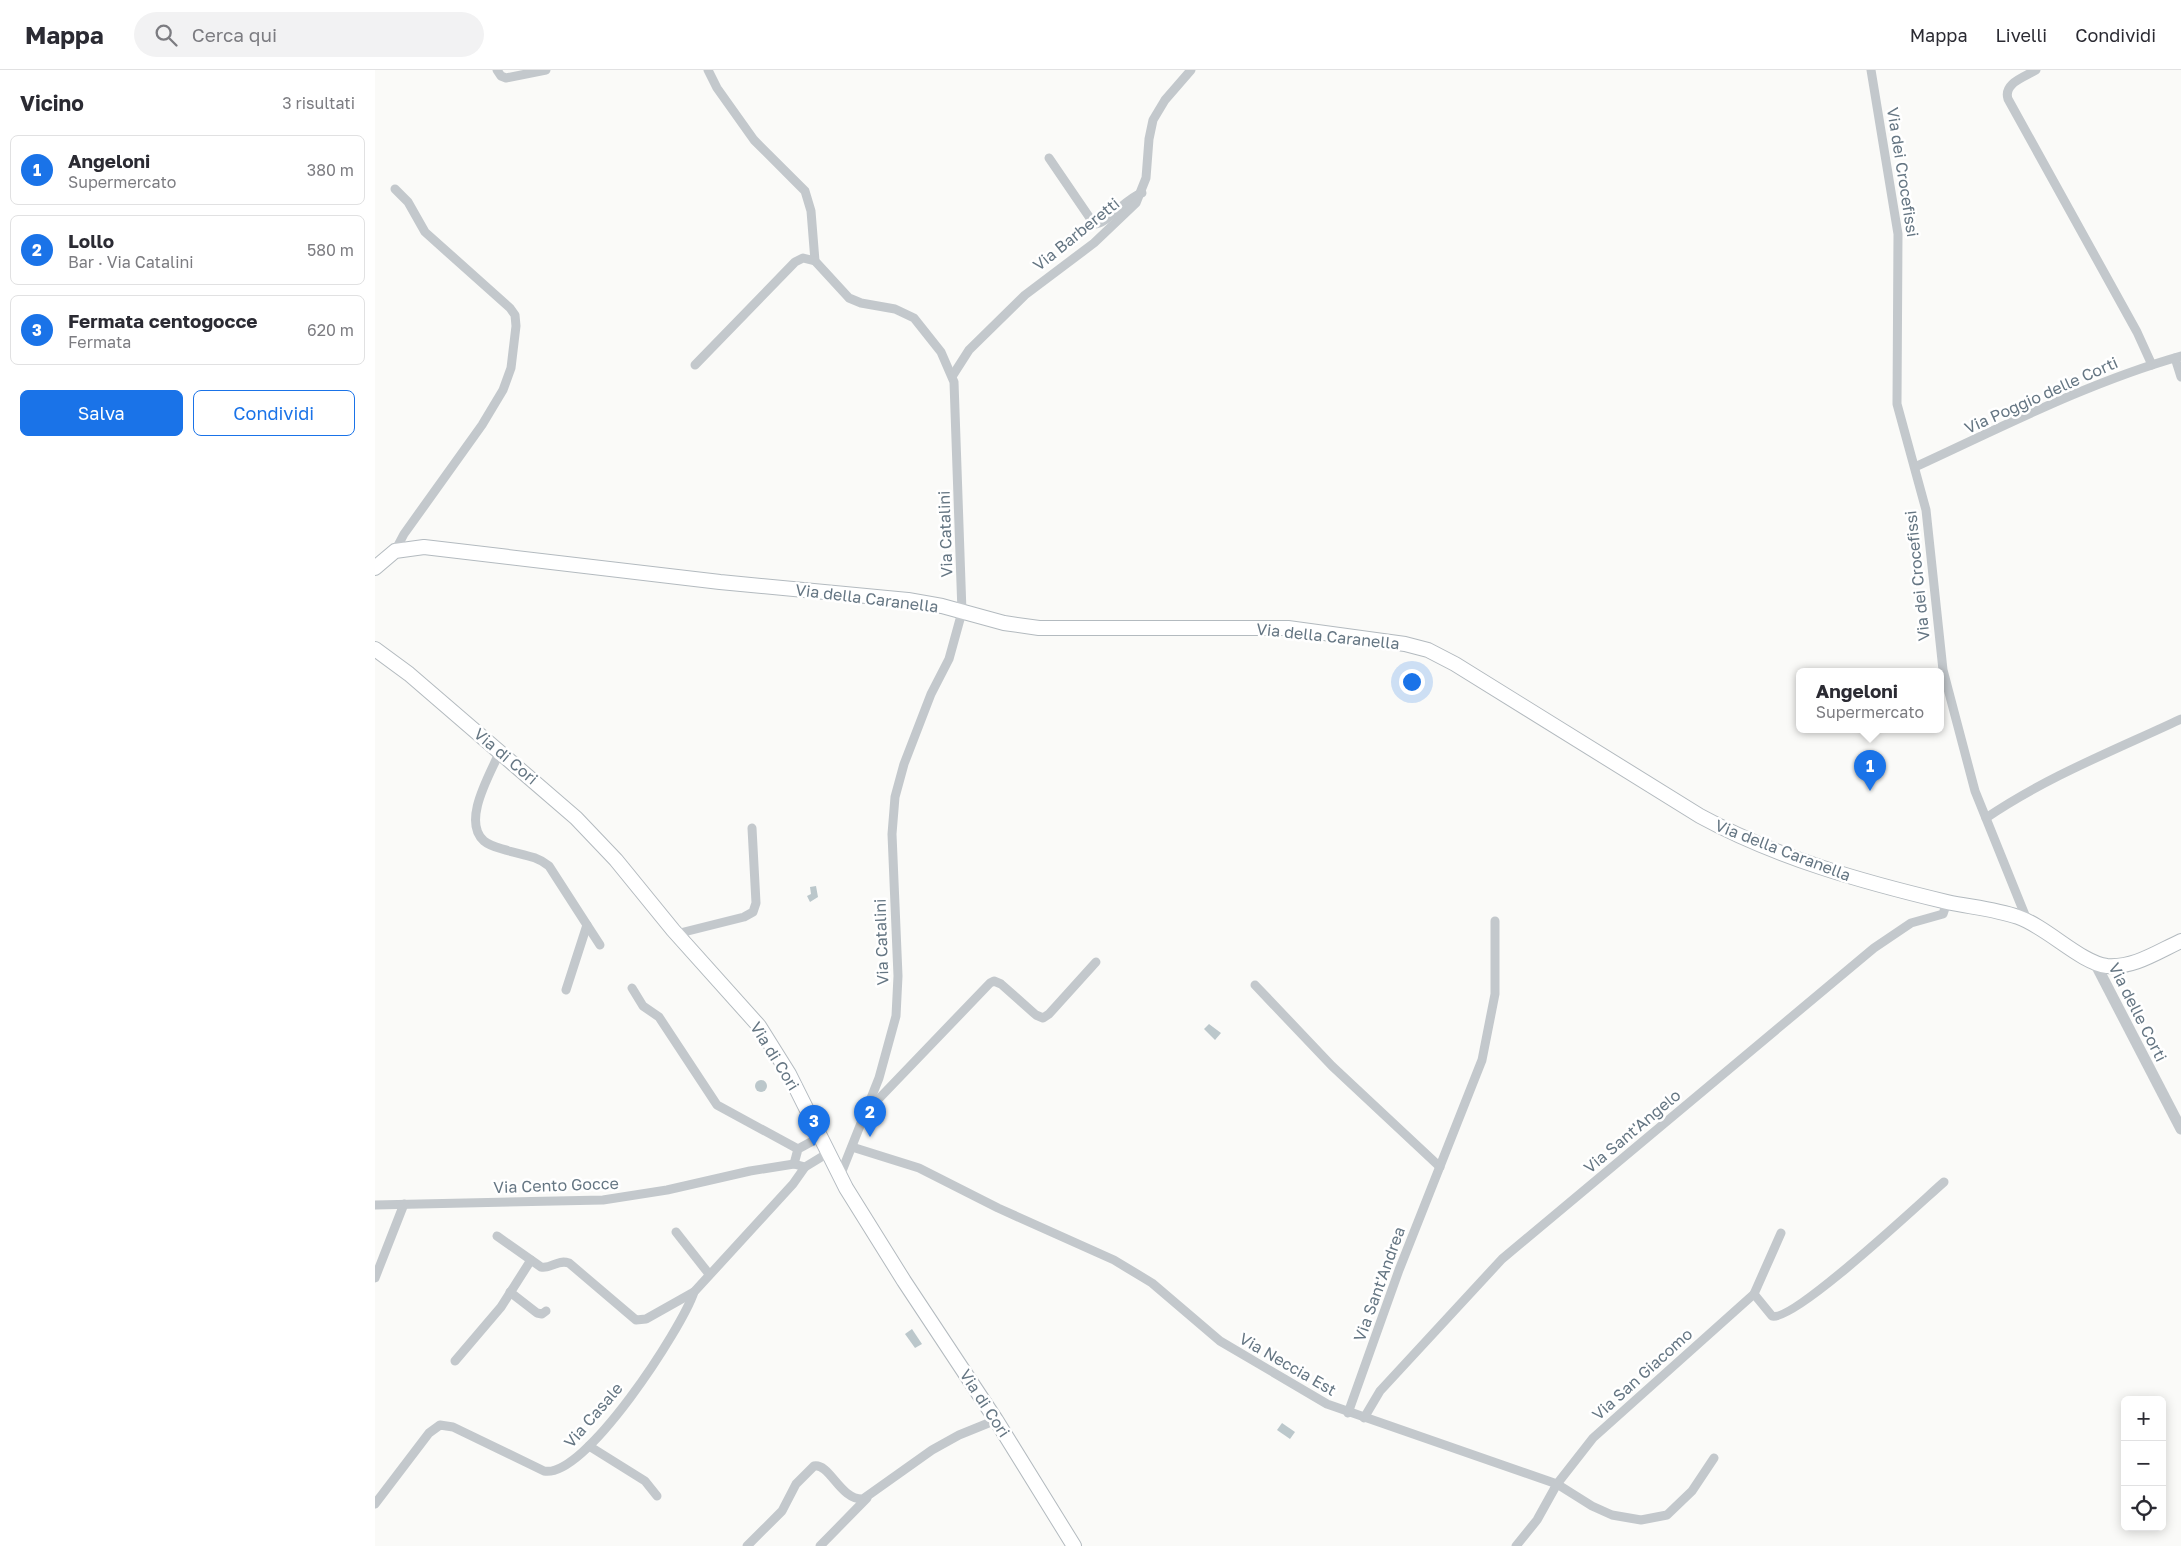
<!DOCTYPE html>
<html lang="it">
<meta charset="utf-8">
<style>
:root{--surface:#fff;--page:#f2f2f3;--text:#2b2b33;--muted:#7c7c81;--line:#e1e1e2;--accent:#1a73e8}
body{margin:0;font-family:"Golos Text",sans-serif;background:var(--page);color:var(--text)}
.controls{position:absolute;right:15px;bottom:15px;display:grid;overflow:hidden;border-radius:8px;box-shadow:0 2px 12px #0003}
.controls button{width:45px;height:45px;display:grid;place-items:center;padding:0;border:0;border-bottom:1px solid var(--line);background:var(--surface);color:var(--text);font:25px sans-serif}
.you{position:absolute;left:1036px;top:611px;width:18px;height:18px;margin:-12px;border:4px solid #fff;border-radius:50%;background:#1a73e8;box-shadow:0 0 0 8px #1a73e833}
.badge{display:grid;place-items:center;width:32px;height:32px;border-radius:50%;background:var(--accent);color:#fff;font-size:16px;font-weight:700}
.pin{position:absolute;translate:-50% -41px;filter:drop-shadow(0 1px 2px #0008)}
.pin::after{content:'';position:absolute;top:26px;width:18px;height:15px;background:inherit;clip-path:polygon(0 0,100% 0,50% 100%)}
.popup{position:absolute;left:1421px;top:598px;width:148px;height:65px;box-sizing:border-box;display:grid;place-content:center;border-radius:8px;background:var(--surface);filter:drop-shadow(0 1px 4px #0005);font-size:16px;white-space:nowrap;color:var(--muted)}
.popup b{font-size:19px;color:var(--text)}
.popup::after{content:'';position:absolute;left:50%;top:100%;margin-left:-10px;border:10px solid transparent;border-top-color:var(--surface)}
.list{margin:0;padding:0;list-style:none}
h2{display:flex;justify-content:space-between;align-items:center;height:65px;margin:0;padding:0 20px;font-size:21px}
h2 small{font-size:16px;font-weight:400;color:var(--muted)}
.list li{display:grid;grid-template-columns:32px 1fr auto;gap:15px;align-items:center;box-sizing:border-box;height:70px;margin:0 10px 10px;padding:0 10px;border:1px solid var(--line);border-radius:8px}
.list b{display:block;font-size:19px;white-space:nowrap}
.list p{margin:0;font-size:16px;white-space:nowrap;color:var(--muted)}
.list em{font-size:16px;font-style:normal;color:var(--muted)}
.actions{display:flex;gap:10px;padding:15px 20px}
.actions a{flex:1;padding:11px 0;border:1px solid var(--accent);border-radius:8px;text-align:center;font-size:18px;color:var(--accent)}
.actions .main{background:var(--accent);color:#fff}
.icon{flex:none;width:28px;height:28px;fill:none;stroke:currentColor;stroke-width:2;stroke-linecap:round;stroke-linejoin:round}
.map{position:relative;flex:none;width:1806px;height:1476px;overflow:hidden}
header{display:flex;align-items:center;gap:30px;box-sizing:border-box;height:70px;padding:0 25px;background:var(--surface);border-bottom:1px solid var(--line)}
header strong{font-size:24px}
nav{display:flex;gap:28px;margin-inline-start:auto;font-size:18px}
.search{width:350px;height:45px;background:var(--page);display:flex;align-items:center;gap:12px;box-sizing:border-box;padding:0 18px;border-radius:28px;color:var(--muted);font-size:19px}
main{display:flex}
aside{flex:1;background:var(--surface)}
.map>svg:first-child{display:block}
</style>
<header>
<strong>Mappa</strong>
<div class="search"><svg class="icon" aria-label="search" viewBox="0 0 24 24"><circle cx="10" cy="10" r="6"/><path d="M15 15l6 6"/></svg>Cerca qui</div>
<nav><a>Mappa</a><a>Livelli</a><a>Condividi</a></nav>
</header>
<main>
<aside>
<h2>Vicino<small>3 risultati</small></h2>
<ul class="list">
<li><span class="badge">1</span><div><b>Angeloni</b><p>Supermercato</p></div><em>380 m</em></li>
<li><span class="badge">2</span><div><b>Lollo</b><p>Bar · Via Catalini</p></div><em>580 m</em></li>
<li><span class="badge">3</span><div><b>Fermata centogocce</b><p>Fermata</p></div><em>620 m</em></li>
</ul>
<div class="actions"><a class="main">Salva</a><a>Condividi</a></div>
</aside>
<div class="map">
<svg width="1806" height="1476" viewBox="0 0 1806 1476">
<rect width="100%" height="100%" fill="#fafaf8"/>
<!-- water -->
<g fill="#bbc7cb">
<path d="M441 816 443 827 435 832 432 826 436 824 435 817Z"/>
<path d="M834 954 846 963 840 970 829 959Z"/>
<circle cx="386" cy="1016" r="6"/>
<path d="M537 1259 547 1274 540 1278 530 1264Z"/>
<path d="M907 1353 920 1362 915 1369 902 1360Z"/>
</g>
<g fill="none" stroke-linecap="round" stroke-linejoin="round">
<defs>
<g id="secondary">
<path d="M0 498 20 481 49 477 345 512 533 530 567 536 629 553 664 558H913L1030 574 1053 580 1080 594 1325 746C1402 788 1488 812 1572 832 1595 837 1620 839 1643 847 1672 857 1706 893 1732 896 1759 898 1782 882 1806 871"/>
<path d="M0 579 34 604 201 748 241 790 298 860 384 956 414 1004 471 1118 529 1211 621 1350 699 1476"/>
</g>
</defs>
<!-- secondary casing -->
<use href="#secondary" stroke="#b3babf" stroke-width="16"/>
<!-- minor -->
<g stroke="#c3c8cc" stroke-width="9">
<path d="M122 0 126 6 131 8 171 0"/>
<path d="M333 0 342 18 379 70 430 121 436 141 440 191 474 228 486 233 520 239 539 248 566 282 579 312 587 542 574 589 556 624 529 694 520 727 517 764 523 906 521 946 504 1008 465 1106"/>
<path d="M1496 0 1523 164 1522 334 1551 440 1568 600 1600 721 1652 850"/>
<path d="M1661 0C1650 7 1628 13 1633 29L1762 262 1777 295"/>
<path d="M674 88 719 154C733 154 750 128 767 123"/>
<path d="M20 119 33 132 50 162 135 238 140 245 141 256 136 298 128 320 107 355 29 464 20 481"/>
<path d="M1800 288 1806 307"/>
<path d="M320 295 420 192 428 188 440 191"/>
<path d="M578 305 594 280 650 225 719 173 761 133 771 108 774 69 778 50 790 30 816 0"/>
<path d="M1540 397C1627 357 1714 312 1806 286"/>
<path d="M125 681C116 703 86 751 109 771 116 777 125 778 134 781 148 785 162 786 174 796L212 855 191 920"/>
<path d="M1611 748C1671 707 1740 680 1806 649"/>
<path d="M212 855 225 875"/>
<path d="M301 864 369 847 378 842 381 833 377 758"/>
<path d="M880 915 957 996 1065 1097"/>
<path d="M257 918 268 936 284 947 342 1035 423 1079"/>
<path d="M494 1039 615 913 619 911 626 914 661 945 668 948 674 944 721 892"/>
<path d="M445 1067 423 1079 419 1094 430 1097 453 1083"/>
<path d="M477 1077 544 1098 623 1138 739 1190 777 1213 845 1271 952 1334 1182 1414 1217 1436 1237 1445 1266 1450 1292 1445 1317 1421 1339 1388"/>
<path d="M0 1135 228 1130 292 1120 375 1101 419 1094"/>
<path d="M301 1162 334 1204"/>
<path d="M122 1166 166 1197C177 1199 182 1189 194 1193L261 1250 271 1249 319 1222"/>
<path d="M0 1208 29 1134"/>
<path d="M135 1222 162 1243 167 1244 171 1241"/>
<path d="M1379 1224 1397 1246C1418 1253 1546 1132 1569 1112"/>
<path d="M80 1291 126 1237 156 1190"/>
<path d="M973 1343 1024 1200 1107 990 1120 924V851"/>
<path d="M989 1348 1005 1321 1127 1189 1499 878 1536 853 1568 844 1572 832"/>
<path d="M214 1376 270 1411 282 1426"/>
<path d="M0 1434 54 1363 65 1355 78 1357 169 1401C210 1409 307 1258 319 1222L418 1114 430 1097"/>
<path d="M372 1476 407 1441 421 1414 439 1396C455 1393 465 1430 488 1429L557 1380 584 1365 621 1350"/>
<path d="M445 1476 492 1428"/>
<path d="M1141 1476 1162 1450 1182 1414 1218 1368 1379 1224 1406 1163"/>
</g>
<!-- tertiary -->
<path stroke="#c3c8cc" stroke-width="11" d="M1720 893 1806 1059"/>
<!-- secondary -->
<use href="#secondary" stroke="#fff" stroke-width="14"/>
</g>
<g text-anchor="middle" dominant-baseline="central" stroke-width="5" stroke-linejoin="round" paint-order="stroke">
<!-- street labels -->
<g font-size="16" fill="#657683" stroke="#fff">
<text transform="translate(1528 102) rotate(81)">Via dei Crocefissi</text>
<text transform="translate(701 164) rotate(-39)">Via Barberetti</text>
<text transform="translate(1666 325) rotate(-24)">Via Poggio delle Corti</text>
<text transform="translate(570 464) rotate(-92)">Via Catalini</text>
<text transform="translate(1542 506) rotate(-96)">Via dei Crocefissi</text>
<text transform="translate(492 528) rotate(7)">Via della Caranella</text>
<text transform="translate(953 566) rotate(6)">Via della Caranella</text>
<text transform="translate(131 686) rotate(40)">Via di Cori</text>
<text transform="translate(1408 780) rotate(21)">Via della Caranella</text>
<text transform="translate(506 872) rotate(-92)">Via Catalini</text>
<text transform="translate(1763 942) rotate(63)">Via delle Corti</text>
<text transform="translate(400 986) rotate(58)">Via di Cori</text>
<text transform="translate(1257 1061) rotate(-40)">Via Sant'Angelo</text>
<text transform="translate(181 1115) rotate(-2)">Via Cento Gocce</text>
<text transform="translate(1004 1214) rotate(-70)">Via Sant'Andrea</text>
<text transform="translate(913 1294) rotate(30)">Via Neccia Est</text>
<text transform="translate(1267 1304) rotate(-42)">Via San Giacomo</text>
<text transform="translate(610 1333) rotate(57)">Via di Cori</text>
<text transform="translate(218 1345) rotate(-49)">Via Casale</text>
</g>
</g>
</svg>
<div class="controls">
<button>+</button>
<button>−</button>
<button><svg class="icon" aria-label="locate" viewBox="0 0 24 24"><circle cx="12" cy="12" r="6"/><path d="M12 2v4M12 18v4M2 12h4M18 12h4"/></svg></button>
</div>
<div class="you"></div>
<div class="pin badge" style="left:1495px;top:721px">1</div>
<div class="popup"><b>Angeloni</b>Supermercato</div>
<div class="pin badge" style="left:495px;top:1067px">2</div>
<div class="pin badge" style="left:439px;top:1076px">3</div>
</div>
</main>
